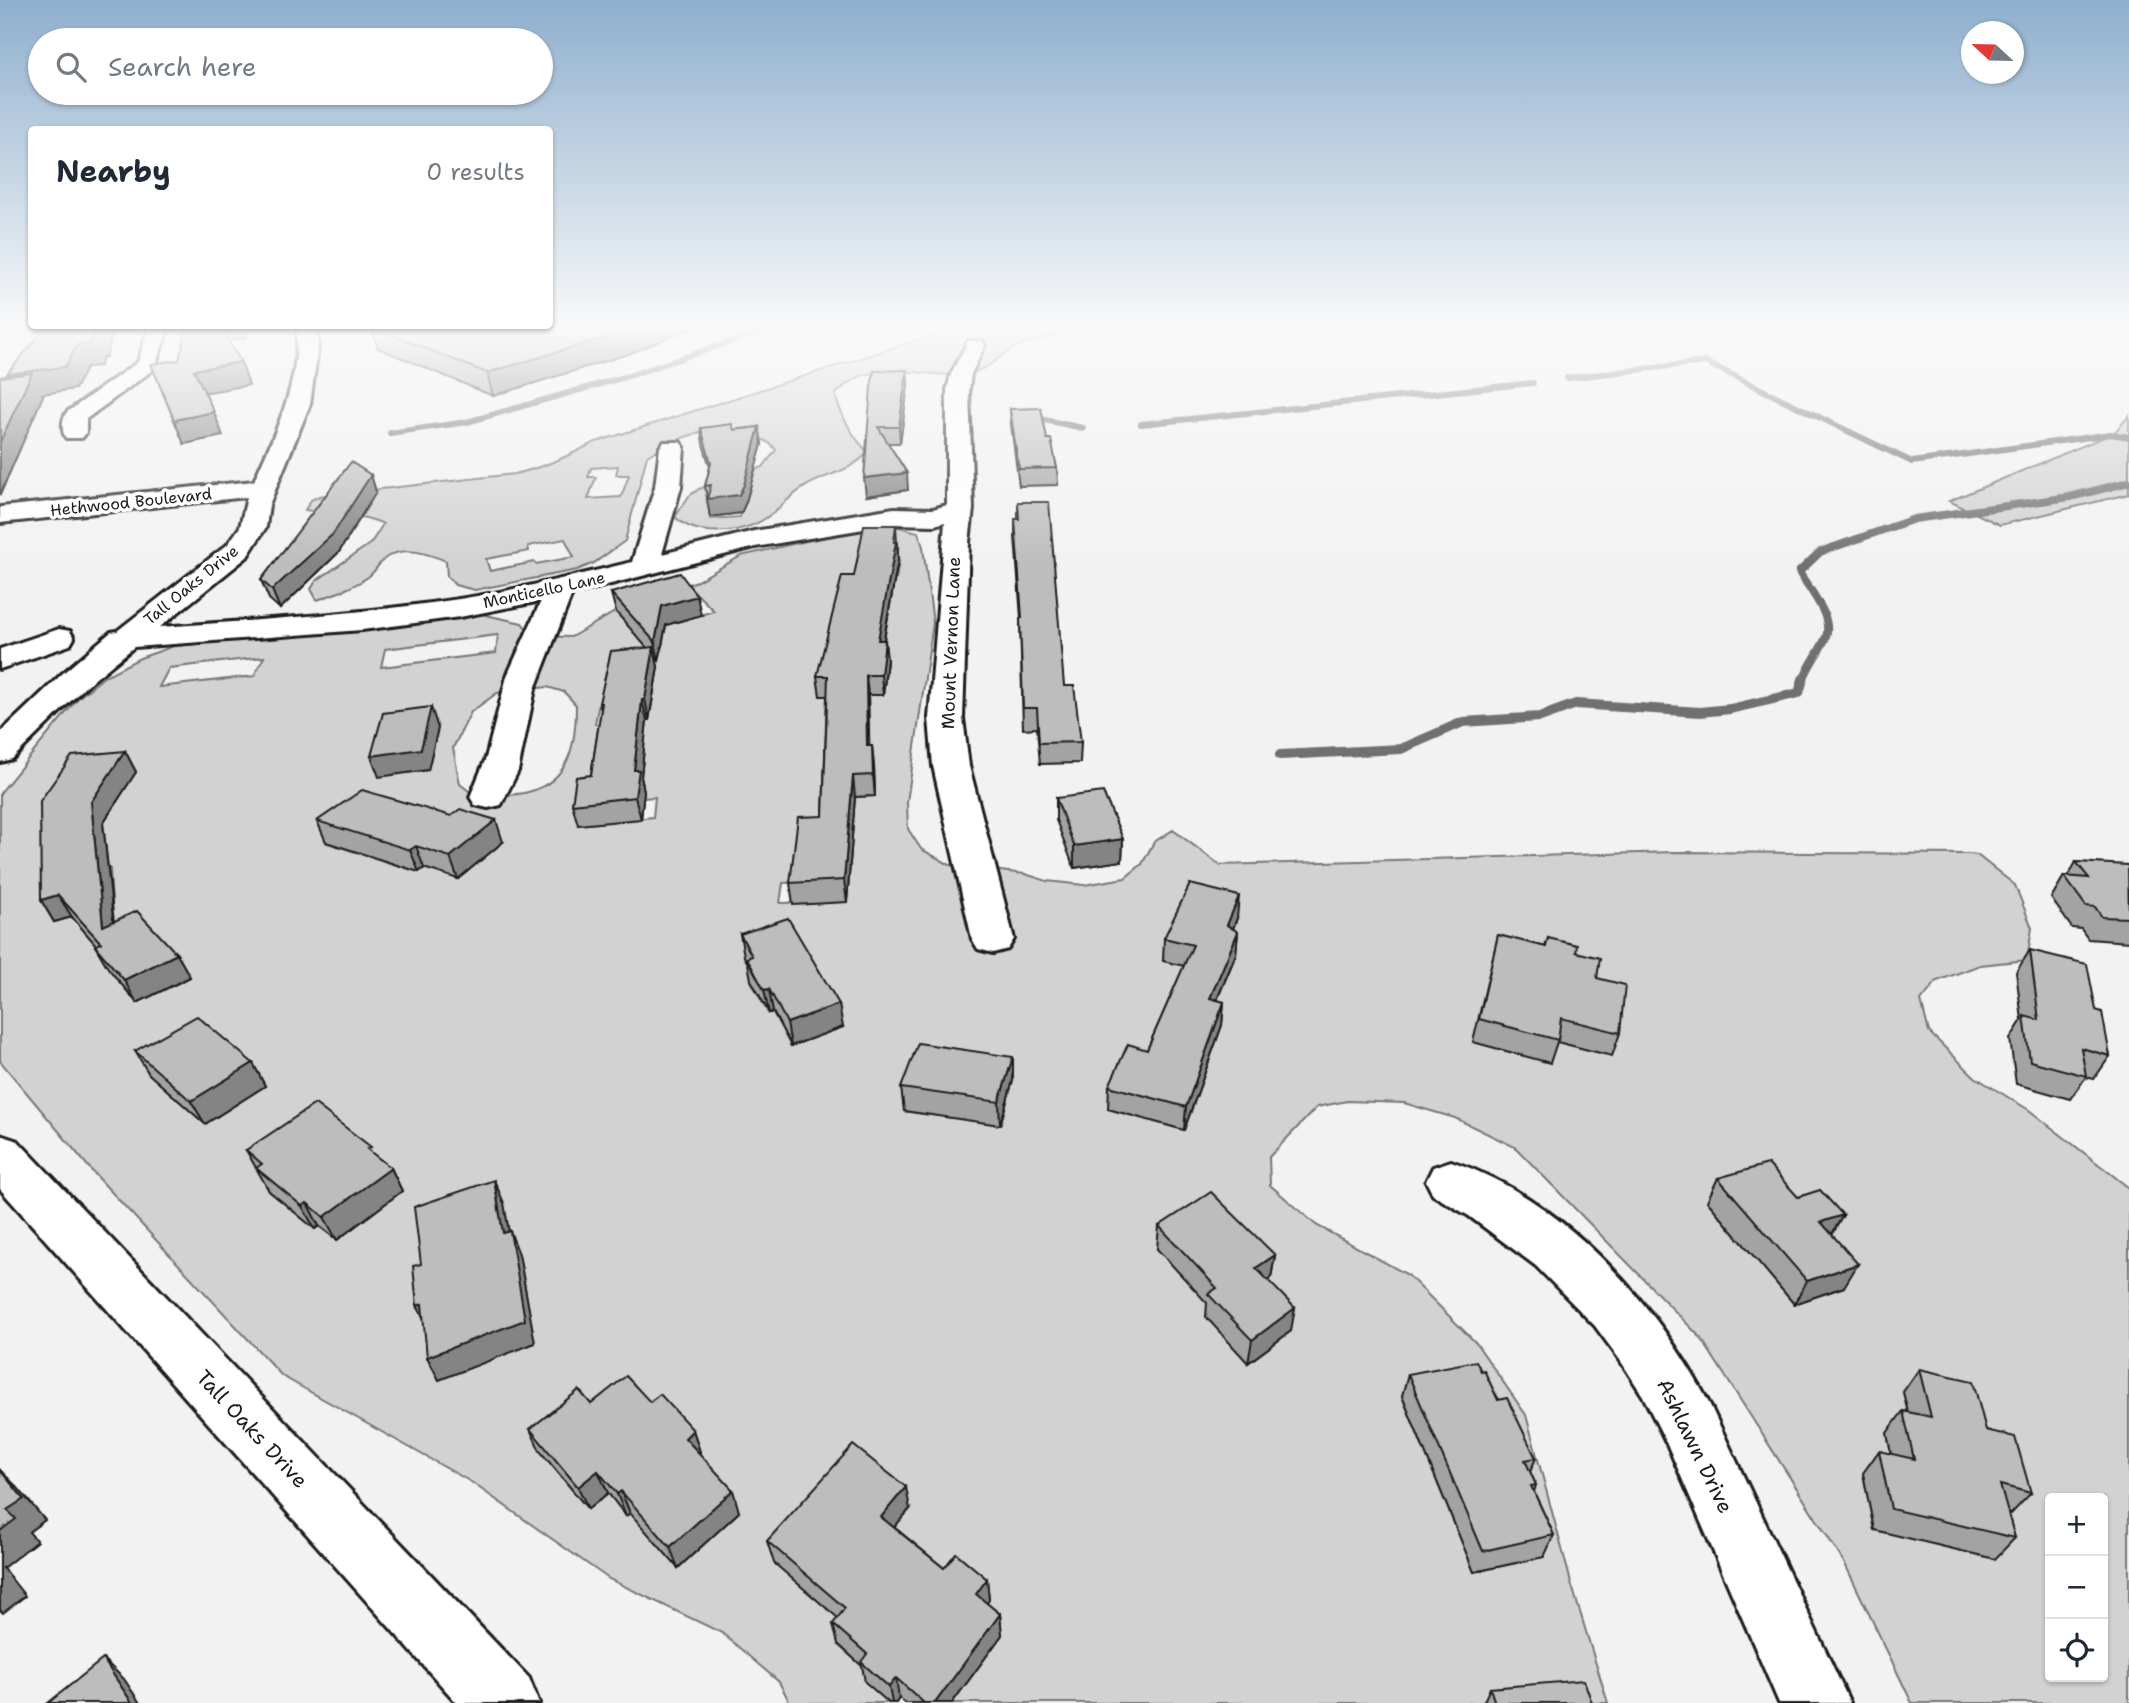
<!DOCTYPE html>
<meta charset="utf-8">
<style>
:root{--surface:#fff;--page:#f2f2f3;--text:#1f2937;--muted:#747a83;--line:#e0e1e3}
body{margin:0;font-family:"Shantell Sans",sans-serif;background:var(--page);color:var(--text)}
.controls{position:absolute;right:21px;bottom:21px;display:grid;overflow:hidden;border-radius:7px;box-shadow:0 2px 5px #0004}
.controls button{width:63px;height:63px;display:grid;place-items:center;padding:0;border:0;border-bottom:2px solid var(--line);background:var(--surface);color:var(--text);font:35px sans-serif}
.compass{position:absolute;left:1961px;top:21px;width:63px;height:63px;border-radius:50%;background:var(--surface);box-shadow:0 2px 5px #0004;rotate:292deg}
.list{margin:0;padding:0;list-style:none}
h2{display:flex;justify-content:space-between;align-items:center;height:91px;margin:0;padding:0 28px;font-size:30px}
h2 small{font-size:23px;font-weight:400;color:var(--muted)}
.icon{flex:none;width:38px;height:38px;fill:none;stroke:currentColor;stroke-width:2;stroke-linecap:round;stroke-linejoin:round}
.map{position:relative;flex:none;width:2129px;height:1703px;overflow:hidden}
.search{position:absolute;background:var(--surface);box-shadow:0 2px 5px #0004;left:28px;top:28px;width:525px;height:77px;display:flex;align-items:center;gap:18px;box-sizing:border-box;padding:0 24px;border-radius:38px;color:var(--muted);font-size:26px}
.panel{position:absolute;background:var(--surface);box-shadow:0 2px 5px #0004;left:28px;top:126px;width:525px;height:203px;border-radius:7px}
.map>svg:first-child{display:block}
</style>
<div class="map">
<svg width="2129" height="1703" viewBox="0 0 2129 1703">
<rect width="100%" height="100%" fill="#f2f2f2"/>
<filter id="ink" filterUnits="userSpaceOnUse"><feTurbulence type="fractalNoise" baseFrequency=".0143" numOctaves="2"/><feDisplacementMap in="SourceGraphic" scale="14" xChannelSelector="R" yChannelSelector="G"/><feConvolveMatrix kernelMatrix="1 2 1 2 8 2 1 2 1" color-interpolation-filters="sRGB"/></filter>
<g filter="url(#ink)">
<!-- green -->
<g fill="#d2d2d2" stroke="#777" stroke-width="2" fill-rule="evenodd">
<path d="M959 327H1073C1057 338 1036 338 1018 346 999 354 989 371 967 374 922 380 873 353 835 395 841 415 853 438 868 452 852 471 829 473 808 485 792 493 781 508 766 518 742 534 696 538 675 517L689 496 699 489 763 467 776 450C765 433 718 427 698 433 679 438 663 446 647 456L625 541 594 563 577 570 475 590 455 585 447 576 446 561C429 554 404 545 387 557 379 562 375 572 368 577 352 588 334 594 317 600L311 589 316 581 371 543 383 524C358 512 331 515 305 510L311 500 319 496 514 474C543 468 567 457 593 443ZM618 466 616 475H629L621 497 588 499 596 477H588L591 468ZM744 502 740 517 710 519 714 503ZM565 539 574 557 536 564 534 562 490 571 486 559 529 551 528 546Z"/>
<path d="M2129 416V494L2000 525 1949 501 2114 433Z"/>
<path d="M891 525 918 532 923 547 933 623 907 802 908 829 921 849 950 865 1025 874 1047 881 1084 885 1125 878 1142 864 1154 842 1173 830 1220 865 1676 852 1969 854 1977 855 2015 885 2032 928 2027 960 1980 965 1937 981 1921 1001 1929 1032 1975 1077 2029 1110 2129 1188V1703H1912L1845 1564 1701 1338 1515 1147 1455 1118 1404 1103 1347 1101 1317 1107 1269 1157 1270 1185 1316 1225 1408 1275 1476 1343 1526 1415 1572 1586 1608 1703H1573L1572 1700 1535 1703H952L1001 1635 978 1615 988 1600 959 1575 946 1589 908 1558 892 1577 868 1558 909 1509 857 1468 774 1563 827 1609 834 1602 856 1621 838 1645 871 1674 866 1682 889 1703H790L779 1682 722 1633 609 1579 471 1482 282 1376 92 1171 0 1061V793L78 698 105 676 140 658 174 646 360 629 481 614 522 623 532 636 571 637 615 612 697 581 741 556 867 527ZM866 543H897L896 555 892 560 899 561 896 579H859ZM693 590 714 611 661 626 654 619 629 626 617 613ZM878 594 876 606H882L880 620H887L884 637H834L844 595ZM498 635 496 653 381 667 385 649ZM264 657 254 676 159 687 169 668ZM887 660 883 695H820L825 667H845L847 661ZM658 667 649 720 595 724 599 703 609 702 616 670ZM547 687 564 692 576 705C576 742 571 781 528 792 512 797 491 794 474 795L460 784 453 748 471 712 497 693ZM438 728 428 770 379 776 391 734ZM869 736V758L863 759V768L874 767 875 796 827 799 829 741ZM643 754 639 791H644L643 798 655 797 653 817 578 825 582 798 597 796 602 758ZM135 772 108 816 54 821 72 794H64L76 778ZM357 821 385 829 392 824 405 828 412 823 459 838 468 831 503 842 458 879 424 868 418 872 374 858 371 855 390 840 381 836 358 853 327 843ZM852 836 847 902 780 903 783 883 813 881H796L802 838ZM104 850 106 868H110L112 905 54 922 53 864ZM1188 906 1237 918 1225 948 1235 955 1227 975 1163 960ZM149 934 189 977 137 1003 109 969 114 966 105 954ZM792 940 842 1027 791 1046 773 1012 768 1013 751 981 756 979 744 957ZM1172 1012 1222 1025 1184 1130 1108 1109 1127 1068 1146 1072ZM209 1039 265 1086 205 1124 149 1074ZM921 1066 1013 1080 1000 1125 904 1111ZM327 1127 381 1170 379 1172 402 1191 337 1240 319 1226 315 1229 270 1192 275 1187 260 1173ZM1757 1187 1785 1220 1807 1214 1829 1238 1808 1245 1843 1287 1794 1304 1708 1202ZM504 1204 513 1256 519 1254 535 1343 439 1380 433 1327 428 1328 425 1289 452 1279V1271L431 1277 425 1231ZM1209 1216 1271 1278 1252 1291 1291 1331 1248 1363 1206 1317 1215 1311 1157 1249ZM1468 1384 1473 1394 1476 1393 1490 1422 1499 1421 1526 1480 1516 1483 1527 1507 1522 1508 1543 1557 1474 1572 1402 1397ZM1903 1392 1955 1404 1968 1452 1996 1459 2011 1514 1981 1507 1994 1559 1874 1530 1863 1474 1897 1481 1887 1434 1914 1440ZM634 1398 658 1425 668 1417 700 1452 692 1460 739 1512 678 1568 640 1524 672 1496 662 1485 626 1516 608 1493 588 1509 541 1451 588 1413 600 1427ZM2050 1498H2103V1677H2050Z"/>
</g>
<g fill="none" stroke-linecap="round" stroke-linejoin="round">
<!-- stream-far2 -->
<g stroke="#707070" stroke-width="6">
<path d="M1567 378 1705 362 1912 462 2111 434 2129 437"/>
<path d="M1040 419 1083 428"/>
<path d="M1141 424 1533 383"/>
<path d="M390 433 467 422 628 376 775 327"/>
</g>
<!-- stream-far1 -->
<path stroke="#707070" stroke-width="8" d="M1803 681C1808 665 1820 652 1826 637 1833 616 1809 589 1799 572L1820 552 1914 519 2070 497 2129 482"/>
<!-- stream -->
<path stroke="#707070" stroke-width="10" d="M1280 755 1401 749 1463 722 1540 717 1576 704 1700 712 1730 709 1799 693 1803 679"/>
<defs>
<g id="minor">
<path d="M149 327H169L154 369 86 419V433L82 438H66C61 431 62 419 67 412L138 362Z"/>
<path d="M297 327H317L318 347 310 404 269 505 266 527 247 557 160 627C259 620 360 614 459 599 517 590 574 576 632 562L655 487 660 447 664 442H680L684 447 681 487 662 554 754 531 894 508 933 509 947 505V390L951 374 968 341H982L985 345 971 374 969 390 973 509 969 542 963 718 969 766 1014 939 1008 949 993 953 978 949 972 939 933 766 929 718 945 522 935 525 894 524 755 547 572 594 535 689 518 771 501 805 488 808 475 805 470 797 486 758 507 676 541 601 460 617 362 630 134 647 85 687 12 759 0 762V733L63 673 111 632 117 631 227 545 240 527 247 497 0 523V507L254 481C277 429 299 386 297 327Z"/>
<path d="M59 629 70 631 74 638 70 645 0 669V649Z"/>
<path d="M0 1135 18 1141 529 1678 539 1703H457L0 1189Z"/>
<path d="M1451 1161C1563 1198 1657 1304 1710 1405L1850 1703H1779L1668 1446 1643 1396 1620 1360 1595 1326 1536 1266 1469 1216 1433 1195 1426 1181 1433 1167Z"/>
</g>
</defs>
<!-- minor casing -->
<use href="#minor" stroke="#1c1c1c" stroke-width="6"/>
<!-- minor -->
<use href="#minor" fill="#fff" fill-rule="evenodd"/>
</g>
<!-- wall -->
<g fill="#a3a3a3" stroke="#1c1c1c" stroke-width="2">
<path d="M371 327H693L631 353 493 396 378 348Z"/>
<path d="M907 370 908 385 900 443H888L908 490 866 496 871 387Z"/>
<path d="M1010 409 1047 439 1057 468 1058 485 1019 486 1011 425Z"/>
<path d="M759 427 762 444 746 502 741 513 710 517 705 486 710 467 703 444 701 428 734 430Z"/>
<path d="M371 475 376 492 339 552 280 609 269 599 261 580Z"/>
<path d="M1018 502 1064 686 1081 742 1080 763 1040 764 1037 728 1023 729 1020 618H1021L1015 537V519H1018Z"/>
<path d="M898 543V560L884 640 887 660 883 695H868L869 746H872L874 767 875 796 855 797 847 902 793 905 790 883 823 816 827 696H820L817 676 854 576Z"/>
<path d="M611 593 701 615 666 625 659 661 656 658 658 667 649 720H647L641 777 644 791 641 819 578 825 572 804 591 775 601 710 599 703 647 648 616 612Z"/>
<path d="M125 751 136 772 103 823 114 922 177 954 190 977 137 1003 108 968 95 946 96 945 72 917 54 922 41 900Z"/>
<path d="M1056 798 1123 839 1122 861 1074 868 1056 820Z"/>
<path d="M317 821 503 842 458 879 424 868 419 872 326 842Z"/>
<path d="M2076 862 2129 866V942L2088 939 2081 929 2072 928 2051 898 2064 876H2068Z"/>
<path d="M1237 918 1233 929 1238 932 1236 954 1217 1000 1224 1002 1222 1025 1184 1130 1108 1109 1109 1086 1147 1050 1184 966 1163 961 1164 938Z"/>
<path d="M740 934 843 1027 791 1046 773 1012 769 1013 751 980 748 963 744 956Z"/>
<path d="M1498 935 1545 947 1548 938 1576 952 1597 978 1620 1033 1612 1056 1557 1042 1550 1063 1473 1042Z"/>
<path d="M2030 950 2096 1010 2110 1056 2094 1079 2086 1077 2070 1099 2016 1084 2010 1039 2022 1020 2016 972Z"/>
<path d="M135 1051 253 1063 265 1086 205 1124 149 1074Z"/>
<path d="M1013 1080 1000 1125 904 1111 901 1088Z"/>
<path d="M246 1150 375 1156 391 1168 402 1191 337 1240 319 1226 315 1229 269 1191Z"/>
<path d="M1718 1178 1798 1197 1843 1215 1832 1235 1844 1287 1794 1304 1707 1201Z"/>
<path d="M1159 1226 1275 1255 1271 1278 1268 1281 1291 1331 1248 1363 1206 1317 1207 1303 1157 1249Z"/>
<path d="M1919 1369 1986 1430 2031 1493 2011 1514H2008L2015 1538 1995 1559 1874 1530 1863 1473 1879 1451 1891 1454 1887 1433 1903 1411 1908 1412 1903 1392Z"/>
<path d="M1481 1371 1536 1458 1530 1472 1536 1485 1534 1492 1554 1535 1544 1557 1474 1572 1402 1396 1408 1374Z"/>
<path d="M650 1402 693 1430 700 1452 699 1453 739 1512 678 1568 630 1513 626 1516 608 1493 588 1509 540 1451 530 1429Z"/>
<path d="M910 1509 894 1527 944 1568 987 1579 989 1600 986 1603 1000 1614 1002 1635 952 1703H905L899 1698 896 1703H889L865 1682 862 1666 838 1644 833 1624 838 1618 774 1563 767 1541Z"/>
<path d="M1490 1688 1592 1703H1483Z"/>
</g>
<!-- shaded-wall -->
<g fill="#848484" stroke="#1c1c1c" stroke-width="2">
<path d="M99 327H115L106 357H103L100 366 87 367 75 389 42 394 43 396 0 495V442L18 396 7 374 77 345 93 335Z"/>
<path d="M219 327H248L246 338 224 341Z"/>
<path d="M637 327H693L631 353 493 396 487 373Z"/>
<path d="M241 362 249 385 203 393 194 370Z"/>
<path d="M907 370 908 385 900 443 899 427Z"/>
<path d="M214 412 223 436 184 444 174 420Z"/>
<path d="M759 427 762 444 746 502 741 513 710 517 707 499Z"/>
<path d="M907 473 908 490 866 496 864 478Z"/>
<path d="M371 475 376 492 339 552 280 609 272 590Z"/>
<path d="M896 525 898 560 880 660 878 640Z"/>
<path d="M697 596 701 615 666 625 659 661 655 642 662 606Z"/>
<path d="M885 640 887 660 883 695 881 675Z"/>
<path d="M654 647 658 667 649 720 645 699Z"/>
<path d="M866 675 868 695 870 767 867 746Z"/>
<path d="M642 700 647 720 641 777 644 791 641 819 635 797 634 770Z"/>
<path d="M431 707 438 728 428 770 379 777 371 756Z"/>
<path d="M872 746 874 767 875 796 873 775Z"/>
<path d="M125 751 136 772 103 823 116 948 103 926 91 802Z"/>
<path d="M853 776 855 797 847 902 844 880Z"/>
<path d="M496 820 503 842 458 879 450 857Z"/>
<path d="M1123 839 1122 861 1074 868V846Z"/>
<path d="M416 846 424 868 419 872 410 850Z"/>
<path d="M58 895 72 917 54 922 41 900Z"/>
<path d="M1239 896 1237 918 1225 948 1227 925Z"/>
<path d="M1238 932 1236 954 1208 1021 1210 998Z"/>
<path d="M177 954 190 977 137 1003 124 980Z"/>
<path d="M769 989 773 1012 769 1013 764 990Z"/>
<path d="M1224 1002 1222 1025 1184 1130 1186 1107Z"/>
<path d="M839 1004 843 1027 791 1046 787 1023Z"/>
<path d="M1013 1057V1080L1000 1125 999 1102Z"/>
<path d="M253 1063 265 1086 205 1124 191 1101Z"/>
<path d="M391 1168 402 1191 337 1240 324 1217Z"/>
<path d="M494 1180 504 1203 513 1256 503 1233Z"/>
<path d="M307 1203 319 1226 315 1229 302 1206Z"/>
<path d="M1843 1215 1829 1239 1821 1222Z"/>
<path d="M510 1231 519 1254 535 1343 439 1380 427 1357Z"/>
<path d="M1275 1255 1271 1278 1252 1291 1256 1268Z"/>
<path d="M1858 1264 1844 1287 1794 1304 1807 1281Z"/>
<path d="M422 1304 429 1328 417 1306Z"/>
<path d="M1295 1308 1291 1331 1248 1363 1252 1340Z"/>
<path d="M693 1430 700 1452 692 1460 685 1438Z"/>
<path d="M0 1470 18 1488 45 1520 29 1532 37 1541 3 1568 25 1596 3 1613 0 1610V1531L7 1510Z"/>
<path d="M598 1471 608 1493 588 1509 578 1487Z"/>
<path d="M906 1487 910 1509 885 1538 881 1517Z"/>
<path d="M733 1490 739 1512 678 1568 670 1547Z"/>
<path d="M621 1491 630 1513 626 1516 617 1494Z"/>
<path d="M987 1579 989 1600 978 1615 976 1594Z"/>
<path d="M1000 1614 1002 1635 952 1703H935Z"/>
<path d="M103 1659 124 1679 140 1703H132Z"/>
<path d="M896 1678 899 1698 896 1703H892L889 1687Z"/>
</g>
<!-- building -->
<g fill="#bdbdbd" stroke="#1c1c1c" stroke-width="2">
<path d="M46 327H99L96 335H93L90 344 77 345 65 367 7 374Z"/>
<path d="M187 327H220L241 362 194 370 214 412 174 420 151 364 179 360Z"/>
<path d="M372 327H552L555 328 559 327H637L627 331 487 373Z"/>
<path d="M907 370 899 427H878L907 473 864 478 871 387 874 371Z"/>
<path d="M32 373 0 442V377Z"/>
<path d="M1041 408 1047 439H1051L1057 468 1019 469 1010 409Z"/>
<path d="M732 424 734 430 759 427 744 485 739 495 707 499 711 485 705 486 711 463 701 428Z"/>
<path d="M351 462 371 475 333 534 272 590 261 580Z"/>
<path d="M1018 502H1049L1064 686H1074L1081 742 1039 743 1037 708H1023L1020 618H1022L1015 519H1019Z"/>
<path d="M864 525H896L894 542H896L878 640H885L881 675H866L867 746H872L873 775 853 776 844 880 790 883 798 817 823 816 828 676H817L842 576H854Z"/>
<path d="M680 573 697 596 662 606 655 642 611 593Z"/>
<path d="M654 647 645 699 642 700 634 770H639L635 797 572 804 576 777 591 775 602 703H599L611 651Z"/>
<path d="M431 707 421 749 371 756 383 713Z"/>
<path d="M125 751 91 802 103 926 137 911 177 954 124 980 95 946 101 943 58 895 41 900 40 801 72 756Z"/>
<path d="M362 790 451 816 460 809 496 820 450 857 416 846 410 850 317 821Z"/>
<path d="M1103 792 1123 839 1074 846 1056 798Z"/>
<path d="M2076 862 2128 865 2129 918 2102 917 2095 907 2086 906 2064 876 2089 878Z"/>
<path d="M1190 884 1239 896 1227 925 1238 932 1210 998 1224 1002 1186 1107 1109 1086 1128 1044 1147 1050 1193 945 1164 938Z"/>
<path d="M788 918 839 1004 787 1023 769 989 764 990 747 958 752 956 740 934Z"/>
<path d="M1498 935 1546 947 1548 938 1577 945 1576 952 1600 958 1597 978 1625 985 1620 1033 1561 1018 1558 1040 1479 1019Z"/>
<path d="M2030 950 2087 964 2096 1010 2102 1012 2110 1056 2081 1048 2086 1076 2030 1061 2024 1016 2039 1020Z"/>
<path d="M197 1016 253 1063 191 1101 135 1051Z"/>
<path d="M918 1043 1013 1057 999 1102 901 1088Z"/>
<path d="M315 1104 371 1147 367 1149 391 1168 324 1217 307 1203 302 1206 256 1168 262 1164 246 1150Z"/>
<path d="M1768 1164 1798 1197 1820 1190 1843 1215 1821 1222 1858 1264 1807 1281 1718 1178Z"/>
<path d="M494 1180 503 1233 510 1231 525 1320 427 1357 422 1304 417 1306 413 1266 421 1264 414 1207Z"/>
<path d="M1211 1192 1275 1255 1256 1268 1295 1308 1252 1340 1208 1294 1217 1288 1159 1226Z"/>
<path d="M1476 1361 1481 1371 1484 1370 1498 1400 1507 1398 1536 1458 1525 1460 1536 1485 1531 1486 1554 1535 1483 1551 1408 1374Z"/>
<path d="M1919 1369 1973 1381 1986 1430 2015 1437 2031 1493 2000 1485 2015 1538 1891 1509 1879 1451 1914 1459 1903 1411 1931 1417Z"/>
<path d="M626 1376 650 1402 660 1394 693 1430 685 1438 733 1490 670 1547 621 1491 617 1494 598 1471 578 1487 530 1429 579 1390 591 1404Z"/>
<path d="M853 1445 906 1487 881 1517 944 1568 956 1553 987 1579 976 1594 1000 1614 935 1703H924L896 1678 889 1687 861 1662 867 1654 833 1624 845 1608 767 1541Z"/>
<path d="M0 1470 24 1499 7 1510 16 1519 0 1531Z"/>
<path d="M103 1659 132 1703H48Z"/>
<path d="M1584 1680 1592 1703H1495L1490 1688Z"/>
</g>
</g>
<!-- sky -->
<linearGradient id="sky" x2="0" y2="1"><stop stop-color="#8eafce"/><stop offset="0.58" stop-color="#f9f9f9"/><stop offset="1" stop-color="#f9f9f9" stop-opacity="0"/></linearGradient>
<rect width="2129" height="565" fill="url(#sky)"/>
<g text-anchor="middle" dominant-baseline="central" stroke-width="7" stroke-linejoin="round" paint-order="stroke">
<!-- far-street labels -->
<g font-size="16" fill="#1c1c1c" stroke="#fff">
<text transform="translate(131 502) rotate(-6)">Hethwood Boulevard</text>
<text transform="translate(191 585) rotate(-39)">Tall Oaks Drive</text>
<text transform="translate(544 590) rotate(-12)">Monticello Lane</text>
</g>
<!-- street labels -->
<g font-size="18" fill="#1c1c1c" stroke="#fff">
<text transform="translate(951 643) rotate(-88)">Mount Vernon Lane</text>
</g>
<!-- near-street labels -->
<g font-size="21" fill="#1c1c1c" stroke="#fff">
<text transform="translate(252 1429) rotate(47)">Tall Oaks Drive</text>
<text transform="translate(1695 1446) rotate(64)">Ashlawn Drive</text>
</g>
</g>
</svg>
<div class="controls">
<button>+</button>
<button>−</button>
<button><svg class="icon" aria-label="locate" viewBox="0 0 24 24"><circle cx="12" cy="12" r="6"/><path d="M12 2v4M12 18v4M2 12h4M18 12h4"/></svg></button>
</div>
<svg class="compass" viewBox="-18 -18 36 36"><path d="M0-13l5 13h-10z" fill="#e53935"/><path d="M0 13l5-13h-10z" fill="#747a83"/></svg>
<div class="search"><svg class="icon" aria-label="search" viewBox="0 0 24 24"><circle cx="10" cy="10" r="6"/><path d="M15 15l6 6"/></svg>Search here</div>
<section class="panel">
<h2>Nearby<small>0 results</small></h2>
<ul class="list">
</ul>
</section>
</div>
